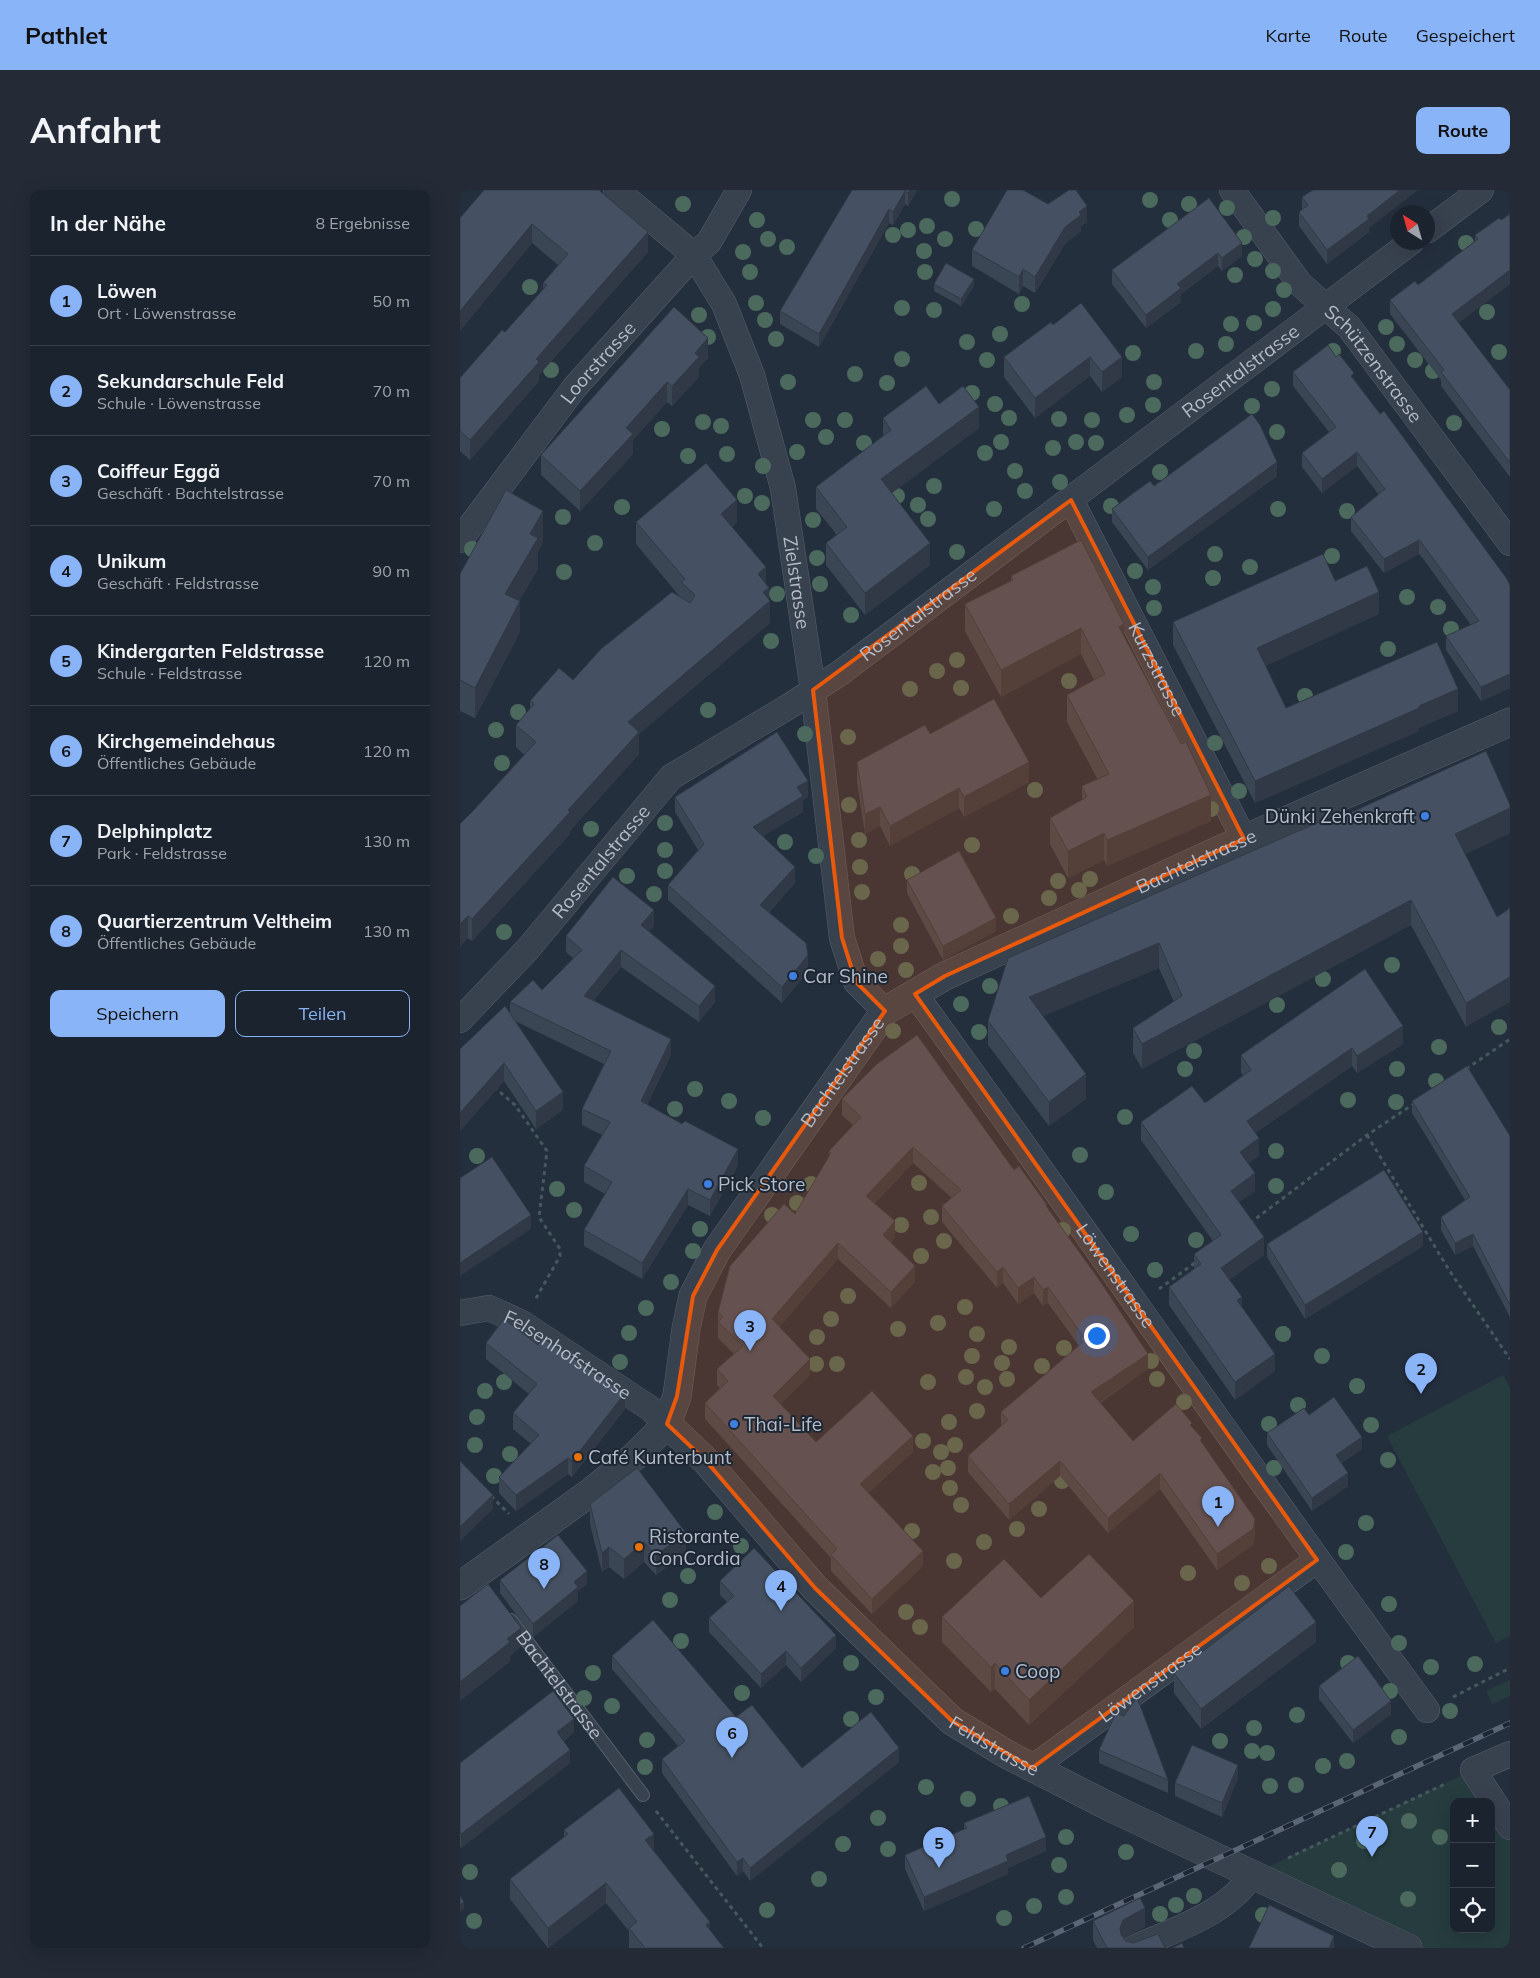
<!DOCTYPE html>
<html lang="de">
<meta charset="utf-8">
<style>
:root{--surface:#1b232e;--page:#242b36;--text:#f1f3f6;--muted:#a0a4aa;--line:#39404a;--accent:#8ab4f8}
body{margin:0;font-family:Mulish,sans-serif;background:var(--page);color:var(--text)}
.controls{position:absolute;right:15px;bottom:15px;display:grid;overflow:hidden;border-radius:10px;box-shadow:0 5px 20px #0002}
.controls button{width:45px;height:45px;display:grid;place-items:center;padding:0;border:0;border-bottom:1px solid var(--line);background:var(--surface);color:var(--text);font:25px sans-serif}
.compass{position:absolute;left:930px;top:15px;width:45px;height:45px;border-radius:50%;background:var(--surface);box-shadow:0 5px 20px #0002;rotate:323deg}
.you{position:absolute;left:636px;top:1145px;width:18px;height:18px;margin:-12px;border:4px solid #fff;border-radius:50%;background:#1a73e8;box-shadow:0 0 0 8px #1a73e833}
.badge{display:grid;place-items:center;width:32px;height:32px;border-radius:50%;background:var(--accent);color:#111;font-size:16px;font-weight:700}
.pin{position:absolute;translate:-50% -41px;filter:drop-shadow(0 1px 2px #0008)}
.pin::after{content:'';position:absolute;top:26px;width:18px;height:15px;background:inherit;clip-path:polygon(0 0,100% 0,50% 100%)}
.list{margin:0;padding:0;list-style:none}
h2{display:flex;justify-content:space-between;align-items:center;height:65px;margin:0;padding:0 20px;font-size:21px}
h2 small{font-size:16px;font-weight:400;color:var(--muted)}
.list li{display:grid;grid-template-columns:32px 1fr auto;gap:15px;align-items:center;box-sizing:border-box;height:90px;padding:0 20px;border-top:1px solid var(--line)}
.list b{display:block;font-size:19px;white-space:nowrap}
.list p{margin:0;font-size:16px;white-space:nowrap;color:var(--muted)}
.list em{font-size:16px;font-style:normal;color:var(--muted)}
.actions{display:flex;gap:10px;padding:15px 20px}
.actions a{flex:1;padding:11px 0;border:1px solid var(--accent);border-radius:10px;text-align:center;font-size:18px;color:var(--accent)}
.actions .main{background:var(--accent);color:#111}
.icon{flex:none;width:28px;height:28px;fill:none;stroke:currentColor;stroke-width:2;stroke-linecap:round;stroke-linejoin:round}
.map{position:relative;flex:none;width:1050px;height:1758px;overflow:hidden;border-radius:10px}
header{display:flex;align-items:center;gap:30px;box-sizing:border-box;height:70px;padding:0 25px;background:var(--accent);color:#111}
header strong{font-size:24px}
nav{display:flex;gap:28px;margin-inline-start:auto;font-size:18px}
.intro{display:flex;align-items:center;justify-content:space-between;box-sizing:border-box;height:120px;padding:0 30px}
h1{margin:0;font-size:35px}
.button{padding:12px 22px;border-radius:10px;background:var(--accent);color:#111;font-size:18px;font-weight:700}
main{display:flex;gap:30px;padding:0 30px}
aside{flex:1;background:var(--surface);border-radius:10px;box-shadow:0 5px 20px #0002}
.map>svg:first-child{display:block}
</style>
<header>
<strong>Pathlet</strong>
<nav><a>Karte</a><a>Route</a><a>Gespeichert</a></nav>
</header>
<div class="intro"><h1>Anfahrt</h1><a class="button">Route</a></div>
<main>
<aside>
<h2>In der Nähe<small>8 Ergebnisse</small></h2>
<ul class="list">
<li><span class="badge">1</span><div><b>Löwen</b><p>Ort · Löwenstrasse</p></div><em>50 m</em></li>
<li><span class="badge">2</span><div><b>Sekundarschule Feld</b><p>Schule · Löwenstrasse</p></div><em>70 m</em></li>
<li><span class="badge">3</span><div><b>Coiffeur Eggä</b><p>Geschäft · Bachtelstrasse</p></div><em>70 m</em></li>
<li><span class="badge">4</span><div><b>Unikum</b><p>Geschäft · Feldstrasse</p></div><em>90 m</em></li>
<li><span class="badge">5</span><div><b>Kindergarten Feldstrasse</b><p>Schule · Feldstrasse</p></div><em>120 m</em></li>
<li><span class="badge">6</span><div><b>Kirchgemeindehaus</b><p>Öffentliches Gebäude</p></div><em>120 m</em></li>
<li><span class="badge">7</span><div><b>Delphinplatz</b><p>Park · Feldstrasse</p></div><em>130 m</em></li>
<li><span class="badge">8</span><div><b>Quartierzentrum Veltheim</b><p>Öffentliches Gebäude</p></div><em>130 m</em></li>
</ul>
<div class="actions"><a class="main">Speichern</a><a>Teilen</a></div>
</aside>
<div class="map">
<svg width="1050" height="1758" viewBox="0 0 1050 1758">
<rect width="100%" height="100%" fill="#242f3e"/>
<!-- green -->
<g fill="#263c3f" fill-rule="evenodd">
<path d="M1043 1185 1050 1198V1446L1036 1453 927 1246Z"/>
<path d="M1050 1490V1506L1032 1514 1026 1501Z"/>
<path d="M1013 1580 1050 1637V1758H948L793 1684ZM994 1612H1031V1739H994Z"/>
</g>
<g fill="none" stroke-linecap="round" stroke-linejoin="round">
<defs>
<g id="service">
<path id="s1" d="M51 1430 183 1605"/>
</g>
<g id="minor">
<path id="s2" d="M156 0 234 65 264 114 292 185 323 298 353 500 382 748 396 792 425 821"/>
<path id="s3" d="M772 0 840 94 889 137 1050 353"/>
<path d="M968 40 1021 0"/>
<path id="s4" d="M611 310 784 649"/>
<path id="s5" d="M0 350 115 197 234 65 249 52 279 0"/>
<path id="s6" d="M455 804C627 1041 793 1284 967 1520"/>
<path id="s7" d="M0 830 67 760 211 587 331 515 380 483 951 52"/>
<path id="s8" d="M0 1123 29 1118 62 1133 191 1219 207 1234"/>
<path d="M1050 1564 1013 1580 1050 1637"/>
<path id="s9" d="M572 1578 857 1370"/>
<path d="M674 1758C718 1738 765 1725 793 1684"/>
</g>
<g id="tertiary">
<path id="s10" d="M207 1234 246 1271 355 1398 492 1531 548 1565 656 1620 948 1758"/>
<path id="s11" d="M0 1396 131 1302 175 1266 207 1234 217 1206 226 1139 233 1106 257 1060 425 821 485 786 764 658 1050 532"/>
</g>
</defs>
<!-- service casing -->
<use href="#service" stroke="#565f6c" stroke-width="14"/>
<!-- minor casing -->
<use href="#minor" stroke="#565f6c" stroke-width="26"/>
<!-- tertiary casing -->
<use href="#tertiary" stroke="#565f6c" stroke-width="29"/>
<!-- path -->
<g stroke="#44595c" stroke-width="3" stroke-dasharray="4 4" stroke-linecap="butt">
<path d="M1006 879 1050 849"/>
<path d="M34 897 55 915 87 961 79 1027 100 1059V1066L75 1110"/>
<path d="M907 945 989 1080 1050 1169"/>
<path d="M790 1033 907 945 955 913"/>
<path d="M699 1099 736 1072"/>
<path d="M31 1306 49 1324"/>
<path d="M993 1507 1050 1478"/>
<path d="M196 1621 303 1758"/>
<path d="M828 1668 987 1593"/>
</g>
<!-- service -->
<use href="#service" stroke="#38414e" stroke-width="12"/>
<!-- minor -->
<use href="#minor" stroke="#38414e" stroke-width="25"/>
<!-- tertiary -->
<use href="#tertiary" stroke="#38414e" stroke-width="28"/>
<defs>
<path id="rail" d="M564 1758 1050 1533"/>
</defs>
<!-- rail casing -->
<use href="#rail" stroke="#5a6575" stroke-width="5.5"/>
<!-- rail -->
<use href="#rail" stroke="#1d2633" stroke-width="4" stroke-dasharray="11" stroke-linecap="butt"/>
</g>
<!-- trees -->
<g fill="#4b6a5d">
<circle cx="492" cy="9" r="8"/>
<circle cx="690" cy="10" r="8"/>
<circle cx="223" cy="14" r="8"/>
<circle cx="729" cy="14" r="8"/>
<circle cx="767" cy="18" r="8"/>
<circle cx="813" cy="28" r="8"/>
<circle cx="297" cy="30" r="8"/>
<circle cx="710" cy="30" r="8"/>
<circle cx="467" cy="36" r="8"/>
<circle cx="516" cy="39" r="8"/>
<circle cx="448" cy="40" r="8"/>
<circle cx="433" cy="45" r="8"/>
<circle cx="784" cy="47" r="8"/>
<circle cx="308" cy="49" r="8"/>
<circle cx="485" cy="49" r="8"/>
<circle cx="1006" cy="53" r="8"/>
<circle cx="327" cy="57" r="8"/>
<circle cx="464" cy="61" r="8"/>
<circle cx="283" cy="62" r="8"/>
<circle cx="795" cy="69" r="8"/>
<circle cx="813" cy="81" r="8"/>
<circle cx="290" cy="82" r="8"/>
<circle cx="465" cy="82" r="8"/>
<circle cx="775" cy="85" r="8"/>
<circle cx="70" cy="97" r="8"/>
<circle cx="824" cy="100" r="8"/>
<circle cx="296" cy="113" r="8"/>
<circle cx="562" cy="114" r="8"/>
<circle cx="442" cy="118" r="8"/>
<circle cx="813" cy="119" r="8"/>
<circle cx="474" cy="120" r="8"/>
<circle cx="1027" cy="122" r="8"/>
<circle cx="239" cy="125" r="8"/>
<circle cx="305" cy="130" r="8"/>
<circle cx="794" cy="133" r="8"/>
<circle cx="771" cy="134" r="8"/>
<circle cx="926" cy="137" r="8"/>
<circle cx="540" cy="144" r="8"/>
<circle cx="248" cy="147" r="8"/>
<circle cx="316" cy="149" r="8"/>
<circle cx="507" cy="152" r="8"/>
<circle cx="766" cy="154" r="8"/>
<circle cx="937" cy="154" r="8"/>
<circle cx="736" cy="161" r="8"/>
<circle cx="873" cy="161" r="8"/>
<circle cx="1039" cy="162" r="8"/>
<circle cx="673" cy="163" r="8"/>
<circle cx="442" cy="169" r="8"/>
<circle cx="527" cy="170" r="8"/>
<circle cx="955" cy="170" r="8"/>
<circle cx="91" cy="180" r="8"/>
<circle cx="973" cy="181" r="8"/>
<circle cx="395" cy="184" r="8"/>
<circle cx="328" cy="192" r="8"/>
<circle cx="694" cy="192" r="8"/>
<circle cx="427" cy="193" r="8"/>
<circle cx="812" cy="199" r="8"/>
<circle cx="512" cy="203" r="8"/>
<circle cx="535" cy="214" r="8"/>
<circle cx="693" cy="215" r="8"/>
<circle cx="792" cy="216" r="8"/>
<circle cx="667" cy="225" r="8"/>
<circle cx="549" cy="228" r="8"/>
<circle cx="599" cy="229" r="8"/>
<circle cx="353" cy="230" r="8"/>
<circle cx="385" cy="230" r="8"/>
<circle cx="632" cy="230" r="8"/>
<circle cx="243" cy="232" r="8"/>
<circle cx="994" cy="233" r="8"/>
<circle cx="261" cy="236" r="8"/>
<circle cx="202" cy="239" r="8"/>
<circle cx="817" cy="242" r="8"/>
<circle cx="366" cy="247" r="8"/>
<circle cx="541" cy="252" r="8"/>
<circle cx="616" cy="252" r="8"/>
<circle cx="404" cy="253" r="8"/>
<circle cx="636" cy="253" r="8"/>
<circle cx="593" cy="258" r="8"/>
<circle cx="337" cy="262" r="8"/>
<circle cx="525" cy="263" r="8"/>
<circle cx="267" cy="264" r="8"/>
<circle cx="228" cy="266" r="8"/>
<circle cx="303" cy="276" r="8"/>
<circle cx="555" cy="281" r="8"/>
<circle cx="700" cy="282" r="8"/>
<circle cx="600" cy="292" r="8"/>
<circle cx="474" cy="296" r="8"/>
<circle cx="565" cy="301" r="8"/>
<circle cx="285" cy="306" r="8"/>
<circle cx="437" cy="306" r="8"/>
<circle cx="302" cy="313" r="8"/>
<circle cx="458" cy="315" r="8"/>
<circle cx="651" cy="316" r="8"/>
<circle cx="162" cy="317" r="8"/>
<circle cx="534" cy="319" r="8"/>
<circle cx="818" cy="319" r="8"/>
<circle cx="887" cy="321" r="8"/>
<circle cx="103" cy="327" r="8"/>
<circle cx="468" cy="329" r="8"/>
<circle cx="353" cy="330" r="8"/>
<circle cx="135" cy="353" r="8"/>
<circle cx="12" cy="359" r="8"/>
<circle cx="497" cy="362" r="8"/>
<circle cx="755" cy="364" r="8"/>
<circle cx="872" cy="366" r="8"/>
<circle cx="357" cy="368" r="8"/>
<circle cx="790" cy="377" r="8"/>
<circle cx="675" cy="381" r="8"/>
<circle cx="104" cy="382" r="8"/>
<circle cx="753" cy="388" r="8"/>
<circle cx="360" cy="394" r="8"/>
<circle cx="693" cy="397" r="8"/>
<circle cx="317" cy="404" r="8"/>
<circle cx="947" cy="407" r="8"/>
<circle cx="978" cy="417" r="8"/>
<circle cx="694" cy="418" r="8"/>
<circle cx="391" cy="425" r="8"/>
<circle cx="991" cy="439" r="8"/>
<circle cx="311" cy="451" r="8"/>
<circle cx="928" cy="459" r="8"/>
<circle cx="497" cy="470" r="8"/>
<circle cx="477" cy="481" r="8"/>
<circle cx="609" cy="491" r="8"/>
<circle cx="501" cy="498" r="8"/>
<circle cx="450" cy="499" r="8"/>
<circle cx="845" cy="506" r="8"/>
<circle cx="248" cy="520" r="8"/>
<circle cx="58" cy="522" r="8"/>
<circle cx="36" cy="540" r="8"/>
<circle cx="345" cy="544" r="8"/>
<circle cx="388" cy="547" r="8"/>
<circle cx="755" cy="553" r="8"/>
<circle cx="42" cy="573" r="8"/>
<circle cx="575" cy="600" r="8"/>
<circle cx="779" cy="601" r="8"/>
<circle cx="389" cy="615" r="8"/>
<circle cx="751" cy="619" r="8"/>
<circle cx="205" cy="633" r="8"/>
<circle cx="131" cy="639" r="8"/>
<circle cx="399" cy="650" r="8"/>
<circle cx="325" cy="652" r="8"/>
<circle cx="512" cy="655" r="8"/>
<circle cx="205" cy="660" r="8"/>
<circle cx="356" cy="666" r="8"/>
<circle cx="400" cy="677" r="8"/>
<circle cx="205" cy="681" r="8"/>
<circle cx="452" cy="684" r="8"/>
<circle cx="167" cy="686" r="8"/>
<circle cx="630" cy="689" r="8"/>
<circle cx="598" cy="691" r="8"/>
<circle cx="619" cy="700" r="8"/>
<circle cx="402" cy="702" r="8"/>
<circle cx="194" cy="704" r="8"/>
<circle cx="589" cy="708" r="8"/>
<circle cx="551" cy="726" r="8"/>
<circle cx="441" cy="735" r="8"/>
<circle cx="44" cy="742" r="8"/>
<circle cx="441" cy="756" r="8"/>
<circle cx="418" cy="769" r="8"/>
<circle cx="932" cy="775" r="8"/>
<circle cx="446" cy="780" r="8"/>
<circle cx="863" cy="789" r="8"/>
<circle cx="530" cy="796" r="8"/>
<circle cx="501" cy="814" r="8"/>
<circle cx="817" cy="815" r="8"/>
<circle cx="1039" cy="837" r="8"/>
<circle cx="433" cy="841" r="8"/>
<circle cx="519" cy="842" r="8"/>
<circle cx="979" cy="857" r="8"/>
<circle cx="734" cy="861" r="8"/>
<circle cx="725" cy="879" r="8"/>
<circle cx="937" cy="879" r="8"/>
<circle cx="976" cy="891" r="8"/>
<circle cx="235" cy="899" r="8"/>
<circle cx="888" cy="910" r="8"/>
<circle cx="269" cy="911" r="8"/>
<circle cx="936" cy="912" r="8"/>
<circle cx="215" cy="919" r="8"/>
<circle cx="665" cy="927" r="8"/>
<circle cx="303" cy="928" r="8"/>
<circle cx="816" cy="961" r="8"/>
<circle cx="620" cy="965" r="8"/>
<circle cx="17" cy="966" r="8"/>
<circle cx="459" cy="993" r="8"/>
<circle cx="351" cy="994" r="8"/>
<circle cx="816" cy="996" r="8"/>
<circle cx="97" cy="999" r="8"/>
<circle cx="646" cy="1002" r="8"/>
<circle cx="337" cy="1013" r="8"/>
<circle cx="114" cy="1020" r="8"/>
<circle cx="312" cy="1025" r="8"/>
<circle cx="471" cy="1027" r="8"/>
<circle cx="441" cy="1035" r="8"/>
<circle cx="240" cy="1039" r="8"/>
<circle cx="603" cy="1040" r="8"/>
<circle cx="671" cy="1044" r="8"/>
<circle cx="736" cy="1050" r="8"/>
<circle cx="484" cy="1051" r="8"/>
<circle cx="233" cy="1061" r="8"/>
<circle cx="461" cy="1066" r="8"/>
<circle cx="695" cy="1080" r="8"/>
<circle cx="211" cy="1092" r="8"/>
<circle cx="388" cy="1106" r="8"/>
<circle cx="505" cy="1117" r="8"/>
<circle cx="186" cy="1118" r="8"/>
<circle cx="371" cy="1129" r="8"/>
<circle cx="478" cy="1133" r="8"/>
<circle cx="438" cy="1139" r="8"/>
<circle cx="169" cy="1143" r="8"/>
<circle cx="517" cy="1144" r="8"/>
<circle cx="823" cy="1144" r="8"/>
<circle cx="357" cy="1147" r="8"/>
<circle cx="549" cy="1157" r="8"/>
<circle cx="604" cy="1158" r="8"/>
<circle cx="512" cy="1166" r="8"/>
<circle cx="862" cy="1166" r="8"/>
<circle cx="691" cy="1171" r="8"/>
<circle cx="160" cy="1172" r="8"/>
<circle cx="542" cy="1173" r="8"/>
<circle cx="356" cy="1174" r="8"/>
<circle cx="377" cy="1174" r="8"/>
<circle cx="582" cy="1176" r="8"/>
<circle cx="506" cy="1187" r="8"/>
<circle cx="547" cy="1189" r="8"/>
<circle cx="697" cy="1189" r="8"/>
<circle cx="44" cy="1192" r="8"/>
<circle cx="468" cy="1192" r="8"/>
<circle cx="897" cy="1196" r="8"/>
<circle cx="525" cy="1197" r="8"/>
<circle cx="25" cy="1201" r="8"/>
<circle cx="724" cy="1212" r="8"/>
<circle cx="838" cy="1215" r="8"/>
<circle cx="517" cy="1221" r="8"/>
<circle cx="17" cy="1227" r="8"/>
<circle cx="489" cy="1232" r="8"/>
<circle cx="809" cy="1234" r="8"/>
<circle cx="911" cy="1235" r="8"/>
<circle cx="463" cy="1251" r="8"/>
<circle cx="15" cy="1255" r="8"/>
<circle cx="495" cy="1255" r="8"/>
<circle cx="481" cy="1262" r="8"/>
<circle cx="50" cy="1264" r="8"/>
<circle cx="928" cy="1270" r="8"/>
<circle cx="488" cy="1278" r="8"/>
<circle cx="814" cy="1278" r="8"/>
<circle cx="473" cy="1282" r="8"/>
<circle cx="34" cy="1286" r="8"/>
<circle cx="602" cy="1291" r="8"/>
<circle cx="490" cy="1298" r="8"/>
<circle cx="501" cy="1315" r="8"/>
<circle cx="579" cy="1319" r="8"/>
<circle cx="255" cy="1322" r="8"/>
<circle cx="906" cy="1333" r="8"/>
<circle cx="557" cy="1339" r="8"/>
<circle cx="452" cy="1341" r="8"/>
<circle cx="524" cy="1352" r="8"/>
<circle cx="281" cy="1356" r="8"/>
<circle cx="886" cy="1362" r="8"/>
<circle cx="494" cy="1371" r="8"/>
<circle cx="809" cy="1376" r="8"/>
<circle cx="728" cy="1383" r="8"/>
<circle cx="228" cy="1386" r="8"/>
<circle cx="782" cy="1393" r="8"/>
<circle cx="210" cy="1410" r="8"/>
<circle cx="929" cy="1414" r="8"/>
<circle cx="446" cy="1422" r="8"/>
<circle cx="460" cy="1437" r="8"/>
<circle cx="221" cy="1451" r="8"/>
<circle cx="939" cy="1453" r="8"/>
<circle cx="391" cy="1473" r="8"/>
<circle cx="888" cy="1473" r="8"/>
<circle cx="1015" cy="1474" r="8"/>
<circle cx="971" cy="1477" r="8"/>
<circle cx="133" cy="1483" r="8"/>
<circle cx="930" cy="1501" r="8"/>
<circle cx="282" cy="1503" r="8"/>
<circle cx="416" cy="1507" r="8"/>
<circle cx="124" cy="1508" r="8"/>
<circle cx="152" cy="1516" r="8"/>
<circle cx="990" cy="1521" r="8"/>
<circle cx="837" cy="1525" r="8"/>
<circle cx="391" cy="1529" r="8"/>
<circle cx="794" cy="1538" r="8"/>
<circle cx="939" cy="1547" r="8"/>
<circle cx="187" cy="1550" r="8"/>
<circle cx="760" cy="1551" r="8"/>
<circle cx="792" cy="1561" r="8"/>
<circle cx="807" cy="1563" r="8"/>
<circle cx="887" cy="1571" r="8"/>
<circle cx="863" cy="1576" r="8"/>
<circle cx="185" cy="1577" r="8"/>
<circle cx="836" cy="1595" r="8"/>
<circle cx="810" cy="1596" r="8"/>
<circle cx="466" cy="1597" r="8"/>
<circle cx="508" cy="1609" r="8"/>
<circle cx="541" cy="1616" r="8"/>
<circle cx="418" cy="1628" r="8"/>
<circle cx="949" cy="1631" r="8"/>
<circle cx="606" cy="1647" r="8"/>
<circle cx="980" cy="1647" r="8"/>
<circle cx="904" cy="1651" r="8"/>
<circle cx="383" cy="1654" r="8"/>
<circle cx="428" cy="1659" r="8"/>
<circle cx="666" cy="1662" r="8"/>
<circle cx="599" cy="1675" r="8"/>
<circle cx="879" cy="1680" r="8"/>
<circle cx="10" cy="1682" r="8"/>
<circle cx="359" cy="1689" r="8"/>
<circle cx="734" cy="1706" r="8"/>
<circle cx="606" cy="1707" r="8"/>
<circle cx="948" cy="1709" r="8"/>
<circle cx="716" cy="1715" r="8"/>
<circle cx="574" cy="1716" r="8"/>
<circle cx="307" cy="1720" r="8"/>
<circle cx="700" cy="1724" r="8"/>
<circle cx="803" cy="1725" r="8"/>
<circle cx="544" cy="1728" r="8"/>
<circle cx="14" cy="1731" r="8"/>
</g>
<!-- wall -->
<g fill="#3b4654">
<path d="M24 0 188 62 79 185V191L10 270 0 261V188L45 142 83 99V93L98 75 72 53 0 141V28Z"/>
<path d="M392 0H457L448 16 445 14 433 35 429 33 359 157 320 134V121Z"/>
<path d="M842 7 909 38V42L867 74 839 36V22L842 20Z"/>
<path d="M749 8 782 66 762 81 758 76 721 104V112L686 138 652 94V80Z"/>
<path d="M588 14 627 32 621 36V41L605 54 575 103 563 96 559 104 512 76V60Z"/>
<path d="M1050 24V94L998 133 1050 200V287L981 196V190L930 124V110L958 95 1015 51V45L1041 30Z"/>
<path d="M474 94 514 96 501 116 474 101Z"/>
<path d="M593 135 662 187 642 202 630 186 575 228 544 187V167Z"/>
<path d="M248 168 239 177V187L212 216 207 212 173 250V264L120 321 81 285V265Z"/>
<path d="M833 182 894 189 1050 396V498L1021 511 986 460V446L1011 435 964 370 959 364 924 383 891 341V327L919 305 897 276 862 303 842 277V263L869 242 833 196Z"/>
<path d="M479 214 519 238 432 303 470 375 405 425 366 375V353L377 345 356 319V297L423 246V228Z"/>
<path d="M817 286 688 380 652 332V319L694 296Z"/>
<path d="M176 332H277L272 337 306 394 309 409 310 433 179 544V564L110 641V644L12 751 8 748 0 756 13 621 64 565 56 557V535L70 519V511L113 490 221 408 176 354Z"/>
<path d="M83 352 78 362V379L59 411 60 442 15 528 0 521V384Z"/>
<path d="M551 386 664 447 751 631 647 676 644 670 608 688 590 654V628L622 610V596L638 590 607 532V505L634 490 621 464 541 507 505 441V414L551 391Z"/>
<path d="M875 391 919 424 805 476 826 518 998 521 959 538V541L795 613 713 455V432Z"/>
<path d="M470 544 569 592 504 627 499 618 430 656 420 636 405 644 397 592V572Z"/>
<path d="M215 607H348L343 610V622L303 646 335 693 309 722 348 781 322 813 208 710V695L238 660 215 622Z"/>
<path d="M1050 615V643L1005 664 1037 727 1006 837 951 735 682 879 673 863V838L714 812 699 778 583 826 626 909 589 936 528 855V831L870 632Z"/>
<path d="M447 690 536 741 483 770 447 703Z"/>
<path d="M194 736 189 741 255 812 239 832 161 777 134 810 211 865 187 915 278 975 250 1026 228 1015 182 1089 124 1056V1040L145 1004 124 992V976L142 945 122 935V919L144 874 55 831 103 920 76 939 44 891 0 941 50 824V812L82 800 113 768 106 762V746Z"/>
<path d="M943 854 897 883 892 876 795 943 799 966 788 973 795 1001 779 1012 804 1065 769 1090 782 1117 815 1181 775 1210 709 1115V1097L734 1079V1064L753 1051 681 950V932L745 913 783 886 781 882V865Z"/>
<path d="M382 909 554 980 587 1018 688 1179 640 1213 673 1251 732 1237 795 1345 793 1355 757 1380 700 1299 648 1343 600 1286 549 1330 508 1282V1266L541 1237V1222L619 1156 588 1113 583 1116 574 1103 558 1114 543 1093 537 1098 482 1032V1016L492 1008 453 973 415 1013 435 1047 431 1052 455 1092 431 1118 378 1069 319 1137 350 1185 320 1214 356 1252 453 1262 408 1303 463 1376 412 1424 371 1381V1368L245 1229V1213L260 1198 257 1195V1179L274 1164 258 1148V1122L335 1024 369 968V961L393 935 382 925Z"/>
<path d="M952 911 1050 946V1127L1013 1056 995 1065 981 1040V1027L1005 1010 952 923Z"/>
<path d="M807 1054 963 1056 845 1129 807 1067Z"/>
<path d="M26 1153 78 1155 165 1219 112 1287 108 1284 56 1321 39 1303V1287L71 1254 53 1239V1223L69 1204 26 1169Z"/>
<path d="M849 1225 902 1259 882 1273 888 1296 852 1321 807 1255V1243Z"/>
<path d="M130 1314 226 1362 196 1385 184 1372 164 1389 149 1377 142 1382 130 1334Z"/>
<path d="M40 1390 127 1394 118 1401V1411L73 1447 40 1403Z"/>
<path d="M260 1391 376 1458 341 1492 326 1475 301 1498 249 1442V1428L267 1412 260 1405Z"/>
<path d="M581 1408 674 1437 569 1535 535 1499 531 1502 482 1452V1427Z"/>
<path d="M856 1452 741 1539 714 1503V1483Z"/>
<path d="M152 1466 276 1527 342 1578 439 1572 290 1691 283 1681 277 1686 202 1583V1569L218 1556 152 1479Z"/>
<path d="M859 1496 931 1524 893 1553 859 1509Z"/>
<path d="M114 1542 104 1551 110 1573 1 1658 0 1656V1573Z"/>
<path d="M639 1560 708 1590V1603L639 1573Z"/>
<path d="M778 1588 762 1627 715 1606V1593Z"/>
<path d="M504 1633 586 1661 548 1678V1684L464 1721 445 1679V1665L504 1639Z"/>
<path d="M104 1640 194 1661 250 1741 264 1758H169V1741L146 1713 88 1758 50 1709V1689L104 1647Z"/>
<path d="M633 1731 685 1737 664 1748 666 1751 673 1753 705 1758H637L633 1750Z"/>
</g>
<!-- shaded-wall -->
<g fill="#303945">
<path d="M450 0H457L448 16V3Z"/>
<path d="M940 0H958L909 38V42L867 74V60L907 26Z"/>
<path d="M445 1V14L433 35V22Z"/>
<path d="M627 16V32L621 36V41L605 54 575 103V87L605 37 619 22Z"/>
<path d="M429 19V33L359 157V144Z"/>
<path d="M72 34V53L0 141V121Z"/>
<path d="M188 42V62L79 185V191L10 270V250L76 169Z"/>
<path d="M782 53V66L762 81V68Z"/>
<path d="M758 63V76L721 104V112L686 138V125L717 94Z"/>
<path d="M563 79V96L559 104V87Z"/>
<path d="M1050 80V94L992 138V124Z"/>
<path d="M514 89V96L501 116V109Z"/>
<path d="M248 148V168L239 177V187L212 216V196L235 163Z"/>
<path d="M630 167V186L575 228V208Z"/>
<path d="M662 167V187L642 202V182Z"/>
<path d="M207 192V212L173 250V264L120 321V301L166 238Z"/>
<path d="M519 217V238L421 311V289Z"/>
<path d="M897 262V276L862 303V289Z"/>
<path d="M817 272V286L688 380V367Z"/>
<path d="M277 310V332L261 346V324Z"/>
<path d="M83 321V352L78 362V379L45 434V404L70 344Z"/>
<path d="M959 350V364L924 383V369Z"/>
<path d="M470 353V375L405 425V403Z"/>
<path d="M306 377V400L298 384Z"/>
<path d="M309 398V412L310 411V433L179 544V564L110 641V644L12 751V729L108 620 168 532 303 402Z"/>
<path d="M919 402V424L797 480V458Z"/>
<path d="M60 411V442L15 528V498Z"/>
<path d="M664 434V461L659 437Z"/>
<path d="M621 438V464L541 507V480Z"/>
<path d="M1050 484V498L1021 511V497Z"/>
<path d="M998 499V521L959 538V541L795 613V591Z"/>
<path d="M569 572V592L504 627V607Z"/>
<path d="M348 591V607L343 610V622L293 652V637L337 597Z"/>
<path d="M499 598V618L430 656V636Z"/>
<path d="M751 605V631L647 676V650Z"/>
<path d="M420 617V636L405 644V624Z"/>
<path d="M1050 618V643L995 669V644Z"/>
<path d="M644 643V670L608 688V661Z"/>
<path d="M335 677V693L300 730V715Z"/>
<path d="M951 710V735L682 879V854Z"/>
<path d="M194 720V736L181 751V735Z"/>
<path d="M8 726V748L0 756V734Z"/>
<path d="M536 728V741L483 770V756Z"/>
<path d="M699 753V778L569 832V807Z"/>
<path d="M161 760V777L124 822V806Z"/>
<path d="M348 765V781L322 813V797Z"/>
<path d="M1050 787V812L1006 837V813Z"/>
<path d="M255 796V812L239 832V816Z"/>
<path d="M943 836V854L897 883V866Z"/>
<path d="M211 849V865L181 927V911Z"/>
<path d="M892 858V876L787 948V931Z"/>
<path d="M44 873V891L0 941V923Z"/>
<path d="M626 884V909L589 936V912Z"/>
<path d="M103 902V920L76 939V921Z"/>
<path d="M799 948V966L780 979V962Z"/>
<path d="M453 957V973L406 1022V1006Z"/>
<path d="M278 959V975L250 1026V1010Z"/>
<path d="M795 983V1001L771 1018V1001Z"/>
<path d="M228 999V1015L182 1089V1073Z"/>
<path d="M71 1025V1039L0 1086V1073Z"/>
<path d="M435 1031V1047L423 1061V1045Z"/>
<path d="M963 1042V1056L845 1129V1115Z"/>
<path d="M1013 1044V1056L995 1065V1053Z"/>
<path d="M804 1047V1065L761 1096V1078Z"/>
<path d="M378 1053V1069L312 1145V1129Z"/>
<path d="M455 1076V1092L431 1118V1102Z"/>
<path d="M543 1077V1093L537 1098V1082Z"/>
<path d="M574 1087V1103L558 1114V1098Z"/>
<path d="M588 1097V1113L583 1116V1100Z"/>
<path d="M782 1107V1124L777 1110Z"/>
<path d="M688 1164V1179L631 1218V1202Z"/>
<path d="M815 1164V1181L775 1210V1192Z"/>
<path d="M350 1169V1185L313 1222V1206Z"/>
<path d="M165 1203V1219L112 1287V1271Z"/>
<path d="M453 1246V1262L400 1310V1294Z"/>
<path d="M902 1247V1259L876 1277V1265Z"/>
<path d="M108 1268V1284L56 1321V1305Z"/>
<path d="M600 1271V1286L549 1330V1314Z"/>
<path d="M700 1283V1299L648 1343V1328Z"/>
<path d="M888 1283V1296L852 1321V1308Z"/>
<path d="M33 1305V1319L0 1351V1337Z"/>
<path d="M795 1329V1345L793 1355 757 1380V1364Z"/>
<path d="M226 1343V1362L196 1385V1365Z"/>
<path d="M184 1352V1372L164 1389V1369Z"/>
<path d="M149 1357V1377L142 1382V1363Z"/>
<path d="M463 1361V1376L412 1424V1409Z"/>
<path d="M127 1381V1394L118 1401V1411L73 1447V1434L114 1392Z"/>
<path d="M674 1411V1437L569 1535V1510Z"/>
<path d="M856 1432V1452L741 1539V1519Z"/>
<path d="M61 1438V1457L50 1466V1472L0 1511V1492L47 1449Z"/>
<path d="M376 1445V1458L341 1492V1478Z"/>
<path d="M326 1461V1475L301 1498V1484Z"/>
<path d="M535 1473V1499L531 1502V1477Z"/>
<path d="M931 1511V1524L893 1553V1540Z"/>
<path d="M114 1529V1542L97 1555V1542Z"/>
<path d="M439 1558V1572L290 1691V1678Z"/>
<path d="M110 1560V1573L1 1658V1644Z"/>
<path d="M778 1575V1588L762 1627V1613Z"/>
<path d="M194 1644V1663L185 1650Z"/>
<path d="M586 1647V1661L548 1678V1684L464 1721V1707L546 1665Z"/>
<path d="M283 1668V1681L277 1686V1672Z"/>
<path d="M146 1693V1713L88 1758V1738Z"/>
<path d="M4 1712V1719L0 1722V1715Z"/>
<path d="M685 1718V1737L663 1749 660 1757V1738L663 1730Z"/>
<path d="M250 1732V1752L246 1735Z"/>
<path d="M874 1746V1758H869Z"/>
</g>
<!-- building -->
<g fill="#455162" stroke="#303945">
<path d="M24 0H139L188 42 76 169 79 172 10 250 0 241V188L42 140 45 142 87 95 83 93 108 64 72 34 0 121V28Z"/>
<path d="M392 0H450L448 3 445 1 433 22 429 19 359 144 320 121Z"/>
<path d="M547 0H563L588 14 609 0H616L627 16 619 22 621 25 605 37 575 87 563 79 559 87 512 60Z"/>
<path d="M853 0H940L907 26 909 29 867 60 839 22 848 15 842 7Z"/>
<path d="M749 8 782 53 762 68 758 63 738 78 717 94 721 98 686 125 652 80Z"/>
<path d="M1050 24V80L992 124 1050 200V273L981 182 984 180 930 110 955 91 958 95 1018 49 1015 45 1039 28 1041 30Z"/>
<path d="M486 73 514 89 501 109 474 94Z"/>
<path d="M621 113 662 167 642 182 630 167 575 208 544 167 591 132 593 135Z"/>
<path d="M214 117 248 148 235 163 239 167 212 196 207 192 166 238 173 244 120 301 81 265Z"/>
<path d="M868 155 876 167 879 164 894 183 891 186 920 224 924 221 1047 389 1050 396V484L1021 497 986 446 1019 431 964 356 959 350 924 369 891 327 925 299 897 262 862 289 842 263 876 237 833 182Z"/>
<path d="M466 196 479 214 503 196 519 217 421 289 470 353 405 403 366 353 387 337 356 297 431 240 423 228Z"/>
<path d="M792 224 800 235 817 272 688 367 652 319 690 291 694 296Z"/>
<path d="M246 273 277 310 261 324 306 377 298 384 309 398 303 402 310 411 168 532 179 542 108 620 110 622 12 729 8 726 0 734V634L13 621 76 552 56 535 74 514 70 511 99 478 113 490 141 459 212 402 230 413 235 405 221 392 225 389 176 332Z"/>
<path d="M46 300 83 321 70 344 78 348 45 404 60 411 15 498 0 490V384Z"/>
<path d="M621 350 664 434 659 437 721 554 726 552 751 605 647 650 644 643 608 661 590 628 627 607 622 596 649 584 607 505 645 484 621 438 541 480 505 414 553 390 551 386Z"/>
<path d="M863 364 875 391 907 376 919 402 797 458 826 518 977 452 998 499 959 516V518L795 591 713 432Z"/>
<path d="M534 509 569 572 504 607 499 598 430 636 420 617 405 624 397 572 465 535 470 544Z"/>
<path d="M317 542 348 591 337 597 343 606 293 637 335 677 300 715 346 753 348 765 322 797 208 695 244 654 215 607Z"/>
<path d="M1026 561 1050 615V618L995 644 1037 727 1050 718V787L1006 813 951 710 682 854 673 838 722 806 699 753 569 807 626 884 589 912 528 831 548 768 868 628 870 632Z"/>
<path d="M499 661 536 728 483 756 447 690Z"/>
<path d="M153 687 194 720 181 735 255 796 239 816 161 760 124 806 211 849 181 911 222 934 225 931 278 959 250 1010 228 999 182 1073 124 1040 152 992 124 976 150 932 122 919 151 861 50 812 73 790 82 800 122 760 106 746Z"/>
<path d="M905 779 943 836 897 866 892 858 787 931 799 948 780 962 795 983 771 1001 804 1047 761 1078 782 1107 777 1110 815 1164 775 1192 709 1097 741 1074 734 1064 761 1045 681 932 732 896 745 913 791 880 781 865Z"/>
<path d="M45 816 103 902 76 921 44 873 0 923V859Z"/>
<path d="M457 845 554 980 559 976 587 1015 586 1016 640 1091 688 1164 631 1202 673 1251 716 1214 732 1233 730 1235 742 1248 740 1250 795 1329 793 1339 757 1364 700 1283 648 1328 600 1271 549 1314 508 1266 548 1230 541 1222 623 1152 620 1148 623 1146 588 1097 583 1100 574 1087 558 1098 543 1077 537 1082 482 1016 501 1000 453 957 406 1006 435 1031 423 1045 455 1076 431 1102 378 1053 312 1129 350 1169 313 1206 356 1252 412 1201 453 1246 400 1294 463 1361 412 1409 371 1365 377 1359 245 1213 268 1191 257 1179 283 1156 258 1132 263 1127 258 1122 270 1076 324 1014 335 1024 371 963 369 961 401 927 382 909 417 874Z"/>
<path d="M1007 876 1050 946V1115L1013 1044 995 1053 981 1027 1010 1007 952 911Z"/>
<path d="M32 967 71 1025 0 1073V988Z"/>
<path d="M924 980 963 1042 845 1115 807 1054Z"/>
<path d="M44 1129 78 1155 83 1148 165 1203 112 1271 108 1268 56 1305 39 1287 79 1245 53 1223 77 1194 26 1153Z"/>
<path d="M874 1207 902 1247 876 1265 888 1283 852 1308 807 1243 844 1218 849 1225Z"/>
<path d="M0 1271 33 1305 0 1337Z"/>
<path d="M177 1278 226 1343 196 1365 184 1352 164 1369 149 1357 142 1363 130 1314Z"/>
<path d="M98 1345 127 1381 114 1392 118 1397 73 1434 40 1390Z"/>
<path d="M294 1358 376 1445 341 1478 326 1461 301 1484 249 1428 274 1406 260 1391Z"/>
<path d="M629 1364 674 1411 569 1510 535 1473 531 1477 482 1427 544 1369 581 1408Z"/>
<path d="M28 1394 61 1438 47 1449 50 1452 0 1492V1416Z"/>
<path d="M829 1396 856 1432 741 1519 714 1483Z"/>
<path d="M193 1430 276 1527 292 1515 342 1578 411 1522 439 1558 290 1678 283 1668 277 1672 202 1569 225 1551 152 1466Z"/>
<path d="M898 1466 931 1511 893 1540 859 1496Z"/>
<path d="M93 1501 114 1529 97 1542 110 1560 1 1644 0 1642V1573Z"/>
<path d="M677 1507 708 1590 639 1560 656 1523 664 1526Z"/>
<path d="M732 1555 778 1575 762 1613 715 1593Z"/>
<path d="M159 1598 194 1644 185 1650 250 1732 246 1735 264 1758H185L169 1738 177 1732 146 1693 88 1738 50 1689 108 1644 104 1640Z"/>
<path d="M569 1606 586 1647 546 1665 548 1671 464 1707 445 1665 507 1638 504 1633Z"/>
<path d="M0 1706 4 1712 0 1715Z"/>
<path d="M680 1708 685 1718 663 1730 660 1738 661 1745 666 1751 673 1753 698 1744 705 1758H647L633 1731Z"/>
<path d="M809 1715 874 1746 869 1758H789Z"/>
<path d="M722 1753 724 1758H712Z"/>
</g>
<!-- marked area -->
<path fill="#e8590c" fill-opacity="0.2" stroke="#e8590c" stroke-width="4" stroke-linejoin="round" d="M611 310 784 649 485 786 455 804 857 1370 572 1578 492 1531 355 1398 246 1271 207 1234 217 1206 233 1106 257 1060 425 821 396 792 382 748 353 500Z"/>
<!-- markers -->
<g fill="#3f7fe0" stroke="#1d2633" stroke-width="2">
<circle cx="965" cy="626" r="5"/>
<circle cx="333" cy="786" r="5"/>
<circle cx="248" cy="994" r="5"/>
<circle cx="274" cy="1234" r="5"/>
<circle cx="545" cy="1481" r="5"/>
</g>
<g fill="#e8710a" stroke="#1d2633" stroke-width="2">
<circle cx="118" cy="1267" r="5"/>
<circle cx="179" cy="1357" r="5"/>
</g>
<g text-anchor="middle" dominant-baseline="central" stroke-width="4" stroke-linejoin="round" paint-order="stroke">
<!-- street labels -->
<g font-size="19" fill="#b4bcc9" stroke="#1d2633">
<text stroke="none"><textPath href="#s5" startOffset="225">Loorstrasse</textPath></text>
<text stroke="none"><textPath href="#s3" startOffset="225">Schützenstrasse</textPath></text>
<text stroke="none"><textPath href="#s7" startOffset="1022">Rosentalstrasse</textPath></text>
<text stroke="none"><textPath href="#s2" startOffset="448">Zielstrasse</textPath></text>
<text stroke="none"><textPath href="#s7" startOffset="618">Rosentalstrasse</textPath></text>
<text stroke="none"><textPath href="#s4" startOffset="190">Kurzstrasse</textPath></text>
<text stroke="none"><textPath href="#s7" startOffset="212">Rosentalstrasse</textPath></text>
<text stroke="none"><textPath href="#s11" startOffset="1084">Bachtelstrasse</textPath></text>
<text stroke="none"><textPath href="#s11" startOffset="664">Bachtelstrasse</textPath></text>
<text stroke="none"><textPath href="#s6" startOffset="346">Löwenstrasse</textPath></text>
<text stroke="none"><textPath href="#s8" startOffset="121">Felsenhofstrasse</textPath></text>
<text stroke="none"><textPath href="#s9" startOffset="146">Löwenstrasse</textPath></text>
<text stroke="none"><textPath href="#s1" startOffset="81">Bachtelstrasse</textPath></text>
<text stroke="none"><textPath href="#s10" startOffset="461">Feldstrasse</textPath></text>
</g>
<!-- poi labels -->
<g font-size="19" fill="#b4bcc9" stroke="#1d2633" text-anchor="start">
<text x="955" y="626" text-anchor="end">Dünki Zehenkraft</text>
<text x="343" y="786">Car Shine</text>
<text x="258" y="994">Pick Store</text>
<text x="284" y="1234">Thai-Life</text>
<text x="128" y="1267">Café Kunterbunt</text>
<text x="189" y="1346">Ristorante<tspan x="189" dy="22">ConCordia</tspan></text>
<text x="555" y="1481">Coop</text>
</g>
</g>
</svg>
<div class="controls">
<button>+</button>
<button>−</button>
<button><svg class="icon" aria-label="locate" viewBox="0 0 24 24"><circle cx="12" cy="12" r="6"/><path d="M12 2v4M12 18v4M2 12h4M18 12h4"/></svg></button>
</div>
<svg class="compass" viewBox="-18 -18 36 36"><path d="M0-13l5 13h-10z" fill="#e53935"/><path d="M0 13l5-13h-10z" fill="#a0a4aa"/></svg>
<div class="you"></div>
<div class="pin badge" style="left:758px;top:1337px">1</div>
<div class="pin badge" style="left:961px;top:1204px">2</div>
<div class="pin badge" style="left:290px;top:1161px">3</div>
<div class="pin badge" style="left:321px;top:1421px">4</div>
<div class="pin badge" style="left:479px;top:1678px">5</div>
<div class="pin badge" style="left:272px;top:1568px">6</div>
<div class="pin badge" style="left:912px;top:1667px">7</div>
<div class="pin badge" style="left:84px;top:1399px">8</div>
</div>
</main>
